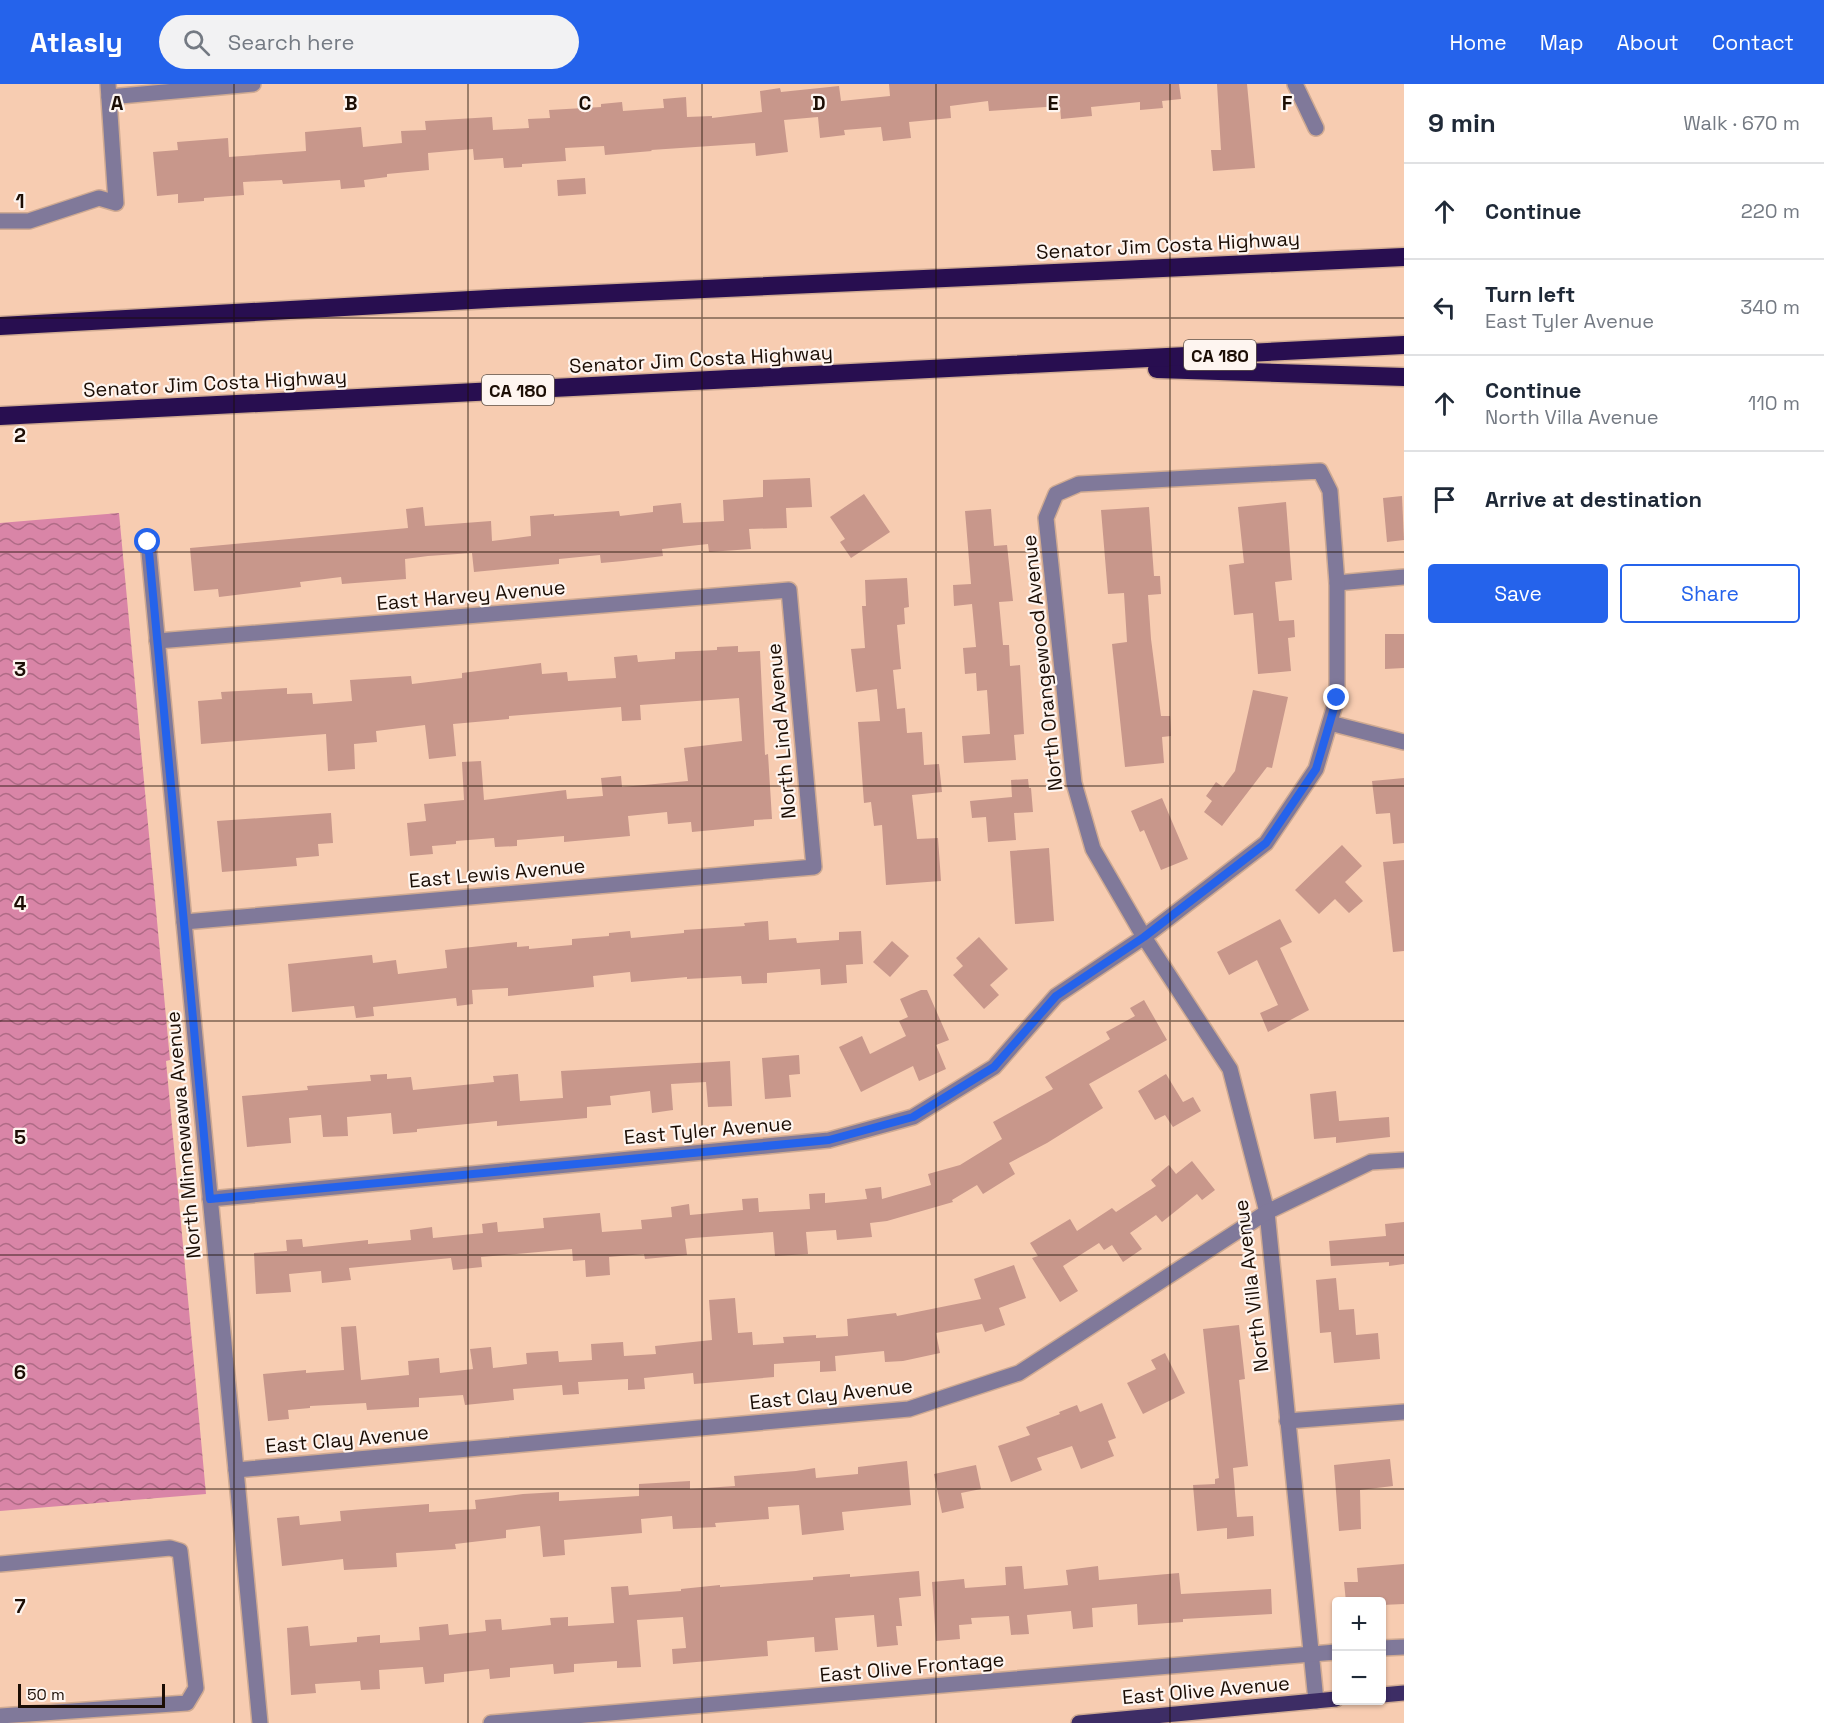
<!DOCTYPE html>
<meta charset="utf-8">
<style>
:root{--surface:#fff;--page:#f2f2f3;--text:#1f2937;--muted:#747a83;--line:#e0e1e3;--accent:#2563eb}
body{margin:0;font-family:"Space Grotesk",sans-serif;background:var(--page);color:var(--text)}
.controls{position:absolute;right:18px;bottom:18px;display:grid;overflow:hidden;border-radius:6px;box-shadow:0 2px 4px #0004}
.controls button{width:54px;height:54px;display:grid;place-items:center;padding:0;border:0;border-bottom:2px solid var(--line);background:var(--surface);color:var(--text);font:30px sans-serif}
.scale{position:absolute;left:18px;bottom:15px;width:147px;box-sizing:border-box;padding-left:6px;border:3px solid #1b0d04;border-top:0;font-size:16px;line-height:21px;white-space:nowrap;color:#1b0d04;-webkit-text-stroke:4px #fef5f0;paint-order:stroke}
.stop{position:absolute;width:18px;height:18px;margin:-14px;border:4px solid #2563eb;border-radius:50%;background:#fff}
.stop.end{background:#2563eb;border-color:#fff;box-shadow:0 2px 6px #0008}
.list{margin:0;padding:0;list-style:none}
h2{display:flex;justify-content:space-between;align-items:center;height:78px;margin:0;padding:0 24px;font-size:26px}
h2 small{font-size:20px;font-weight:400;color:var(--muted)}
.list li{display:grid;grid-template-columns:39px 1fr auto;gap:18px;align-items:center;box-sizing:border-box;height:96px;padding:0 24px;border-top:2px solid var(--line)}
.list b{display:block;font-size:22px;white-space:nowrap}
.list p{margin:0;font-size:20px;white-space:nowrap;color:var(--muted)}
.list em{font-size:20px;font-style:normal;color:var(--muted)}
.actions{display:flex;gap:12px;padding:18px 24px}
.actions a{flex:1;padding:14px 0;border:2px solid var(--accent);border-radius:6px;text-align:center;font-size:21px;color:var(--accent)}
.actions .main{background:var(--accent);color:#fff}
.icon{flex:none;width:33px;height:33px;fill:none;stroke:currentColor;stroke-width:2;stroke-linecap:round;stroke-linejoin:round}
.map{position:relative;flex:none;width:1404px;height:1639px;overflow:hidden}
header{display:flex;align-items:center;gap:36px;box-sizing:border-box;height:84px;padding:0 30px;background:var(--accent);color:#fff}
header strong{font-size:28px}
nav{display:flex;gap:33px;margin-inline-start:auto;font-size:21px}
.search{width:420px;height:54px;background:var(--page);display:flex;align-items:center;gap:15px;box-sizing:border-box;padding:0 21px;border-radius:33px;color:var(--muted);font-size:22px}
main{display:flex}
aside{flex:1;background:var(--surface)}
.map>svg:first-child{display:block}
</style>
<header>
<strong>Atlasly</strong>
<div class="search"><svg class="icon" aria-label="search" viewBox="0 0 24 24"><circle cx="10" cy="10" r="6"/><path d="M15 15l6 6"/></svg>Search here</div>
<nav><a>Home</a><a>Map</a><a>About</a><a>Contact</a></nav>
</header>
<main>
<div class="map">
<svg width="1404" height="1639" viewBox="0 0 1404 1639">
<defs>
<pattern id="water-waves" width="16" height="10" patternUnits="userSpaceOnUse" patternTransform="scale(1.5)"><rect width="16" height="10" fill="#d985a7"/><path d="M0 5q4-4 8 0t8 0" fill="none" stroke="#af6b86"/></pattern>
</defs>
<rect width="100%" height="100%" fill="#f7ccb1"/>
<!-- water -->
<path fill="url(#water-waves)" d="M119 429 170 976 166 977 206 1410 0 1427V439Z"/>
<!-- building -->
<g fill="#c8978b">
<path d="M889 0H1179L1181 15 1162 17 1163 24 1140 26V18L1091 23 1092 32 1061 35 1060 22 989 27 988 17 950 22 951 34 909 38 911 54 883 57 881 43 844 46 845 51 820 54 818 33 784 36 788 68 756 72 755 59 651 66 652 67 605 71 604 62 565 64 566 77 522 80V83L504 84 503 74 474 76 473 65 428 69 429 86 387 90V93L364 96 365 103 341 105 340 96 283 100 282 96 243 98 244 111 204 114V117L178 119V110L157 112 153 68 178 66 177 58 228 54 229 73 306 67 305 48 361 43 363 63 402 59 401 47 426 46 425 37 492 33 493 46 529 44 528 35 550 34 549 26 601 23V20L622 18 623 27 664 24 663 15 686 13 687 33 712 32V34L762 28 760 7 780 4 781 8 839 2 841 17 890 12Z"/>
<path d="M1217 0H1247L1255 84 1213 87 1211 66H1221Z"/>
<path d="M585 94 586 110 558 112 557 96Z"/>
<path d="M810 394 812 423 786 424 787 444 749 445 751 465 709 468 708 460 662 465 663 472 623 477 601 479 600 471 559 475V480L474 488 472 469 428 472 405 475 406 495 342 500 341 493 300 498 301 503 219 513 218 505 194 507 190 464 408 444 406 425 423 423 425 442 491 437 492 457 531 452 530 432 554 430V432L619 427 620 432 653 428V422L681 419 683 439 724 437 723 416 763 413V396Z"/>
<path d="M864 410 890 448 851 474 840 458 845 455 830 433Z"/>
<path d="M1402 412 1404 456 1387 458 1383 414Z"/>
<path d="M1286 418 1292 496 1275 498 1279 537 1294 536 1295 553 1288 554 1291 587 1258 590 1253 529 1234 531 1229 481 1244 479 1238 423Z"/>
<path d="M1149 423 1154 492H1160L1161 510 1148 511 1151 555 1161 632H1170L1171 652 1162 653 1164 679 1125 683 1112 560 1127 558 1124 509 1108 510 1101 426Z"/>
<path d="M991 425 994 462 1007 461 1013 517 999 518 1003 561H1009L1010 582 1020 581 1024 650 1014 651 1016 676 964 679 962 652 990 650 987 606 977 607 976 589 965 590 963 564 976 563 972 520 954 522 953 501 971 500 965 427Z"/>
<path d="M907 494 909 523 904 524 905 540 897 541 901 585 893 586 897 625 905 624 907 649 922 648 924 681 939 680 942 708 912 711 917 755 938 754 941 797 886 801 882 741 874 742 871 718 864 719 858 638 880 637 877 605 856 608 851 565 865 564 862 522H866L865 496Z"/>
<path d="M1385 550H1404V584L1385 585Z"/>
<path d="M738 562V568L760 567 765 671 768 670 772 735 754 736V742L692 748 691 738 668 740 667 728 628 732 630 752 564 758V752L517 756V762L495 763 494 754 456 757V760L432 762 433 770 410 772 407 739 426 737 424 720 464 716 462 678 481 677 484 716 566 706 567 715 603 712 601 694 621 692 622 703 688 697 684 664 742 657 739 614 640 621 641 636 622 637 621 623 509 632V635L453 640 456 672 429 675 425 641 376 647 377 658 354 660 355 685 328 687 326 650 201 660 198 617 222 615 221 608 287 604V610L312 609 313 620 352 617 350 596 411 592 412 600 462 594V589L541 579 542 590 567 588 568 597 616 594 614 573 637 571 638 578 675 575V568L717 566V563Z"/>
<path d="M1253 606 1288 613 1272 684 1267 683 1222 742 1204 728 1212 717 1206 712 1216 698 1223 703 1235 687Z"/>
<path d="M1404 694V759L1393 760 1390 729 1376 730 1372 697Z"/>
<path d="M1028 695 1029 704H1031L1033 728 1014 729 1016 756 988 758 986 733 972 734 970 717 1012 713 1011 696Z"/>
<path d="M1162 714 1188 775 1161 786 1144 746 1140 748 1131 727Z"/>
<path d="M331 729 333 759 318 760 319 772 296 774 297 782 222 788 217 737Z"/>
<path d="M1342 761 1362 782 1345 798 1363 817 1349 829 1335 815 1319 830 1295 806Z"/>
<path d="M1049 764 1054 837 1015 840 1010 767Z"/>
<path d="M1404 776V867L1393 868 1383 778Z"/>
<path d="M1280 835 1292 858 1280 864 1309 926 1268 948 1260 929 1278 921 1257 876 1229 891 1217 868Z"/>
<path d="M768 837 769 856 796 854 797 859 839 856V848L861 847 863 880 846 881 847 899 821 901 820 885 767 889V899L742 900 741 892 687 895V893L631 898 630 888 593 892 594 903 508 912V904L472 906 473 920 457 922 456 914 373 923 374 932 356 934 354 922 292 928 288 880 372 871 373 879 396 876 398 890 447 884 445 866 517 858V863L529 862V865L572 861V855L609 852V849L630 847 631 854 684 849V846L745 842 744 839Z"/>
<path d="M979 853 1008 885 990 901 999 911 984 925 953 891 963 882 956 874Z"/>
<path d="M892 857 909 872 890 893 873 878Z"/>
<path d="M921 906H927L949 956 936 961 946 985 919 997 913 982 861 1008 839 963 862 952 870 970 906 952 899 937 908 933 900 915Z"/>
<path d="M1144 916 1167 956 1089 1000 1103 1024 1047 1059 1009 1079 1015 1090 983 1110 977 1101 952 1116 953 1118 887 1137 870 1139 872 1153 837 1156 836 1146 806 1148 808 1170 775 1172 773 1148 693 1154 685 1155 687 1171 645 1175 644 1170 609 1173 610 1191 586 1193 585 1176 573 1177 572 1165 481 1173 482 1183 453 1186 451 1174 349 1184 351 1196 322 1199 321 1187 289 1190 291 1208 256 1210 254 1169 287 1167 286 1156 302 1155 303 1163 368 1156V1160L411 1156 410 1146 432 1143 433 1154 483 1149 482 1140 497 1138 498 1148 544 1144 543 1134 600 1129 602 1148 642 1145 641 1136 672 1133 671 1123 689 1120 690 1131 743 1126 742 1115 758 1114 759 1128 810 1125 809 1110 825 1109V1119L867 1115 865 1105 881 1103 882 1115 931 1101 928 1090 960 1081 1002 1055 993 1038 1053 1005 1045 993 1110 955 1106 948 1135 932 1130 924Z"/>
<path d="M799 971 800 990 789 991 791 1013 765 1015 762 974Z"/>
<path d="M730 977 732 1022 708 1023 706 998 671 1000 673 1026 652 1029 650 1007 610 1012 611 1021 587 1023V1034L497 1042V1037L417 1045V1048L393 1050 391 1029 347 1033 348 1052 323 1053 321 1031 289 1034 291 1059 247 1063 242 1012 308 1006 307 1002 371 997 370 991 387 990V995L411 993 413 1006 494 998 493 992 518 990 520 1017 563 1014 561 987Z"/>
<path d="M1166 990 1183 1018 1193 1013 1201 1027 1173 1043 1165 1031 1155 1036 1138 1007Z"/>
<path d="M1336 1007 1339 1037 1389 1033 1390 1053 1336 1059V1053L1314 1055 1310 1010Z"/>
<path d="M1192 1077 1215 1106 1202 1116 1197 1110 1162 1138 1156 1131 1130 1149 1142 1165 1123 1178 1112 1161 1104 1166 1099 1159 1063 1182 1078 1207 1060 1218 1032 1174 1038 1172 1030 1159 1070 1135 1077 1147 1112 1124 1116 1128 1156 1102 1151 1096 1169 1081 1176 1090Z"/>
<path d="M1404 1138V1180L1389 1182V1178L1331 1182 1329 1157 1386 1152 1385 1140Z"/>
<path d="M1014 1181 1026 1214 999 1224 1005 1241 985 1248 982 1240 936 1249 940 1269 903 1277 885 1278 884 1267 835 1272 836 1287 820 1288V1277L774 1280V1293L694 1300 693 1289 644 1294 645 1305 628 1306V1295L578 1298 579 1310 563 1311 562 1301 513 1305 514 1316 465 1321 463 1311 419 1314V1323L367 1326 366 1319 310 1322V1324L288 1326 289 1335 268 1337 263 1290 306 1286V1289L344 1286 341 1243 356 1242 361 1296 409 1291 408 1277 439 1274 440 1289 473 1285 470 1265 491 1263 493 1284 527 1280 526 1269 558 1267 559 1278 592 1276 591 1260 623 1258 624 1272 656 1270 655 1262 712 1256 709 1216 735 1214 738 1249 752 1248 753 1261 784 1259 783 1253 816 1251V1254L848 1252 847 1235 896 1229 897 1232 981 1215 974 1195Z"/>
<path d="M1336 1194 1339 1226 1354 1225 1356 1251 1378 1249 1380 1275 1334 1279 1331 1248 1320 1249 1316 1196Z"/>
<path d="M1239 1241 1245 1295 1239 1296 1248 1382 1233 1384 1237 1433 1253 1432 1254 1452 1227 1455V1444L1197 1447 1193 1401 1215 1400V1395L1219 1394 1203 1245Z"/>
<path d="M1165 1269 1185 1309 1143 1330 1127 1299 1156 1285 1151 1276Z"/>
<path d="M1102 1319 1116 1354 1108 1357 1114 1372 1081 1385 1072 1362 1037 1374 1042 1386 1011 1398 998 1362 1030 1351 1026 1343 1060 1330 1059 1328 1077 1321 1080 1328Z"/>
<path d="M1390 1375 1393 1402 1360 1406 1361 1445 1339 1447 1334 1381Z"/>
<path d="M907 1377 911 1421 842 1428 844 1446 802 1451 799 1421 768 1423 769 1435 715 1439 716 1443 673 1445 672 1432 641 1435 642 1449 564 1456 565 1471 543 1473 540 1442 506 1446V1454L455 1460 456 1465 396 1469 397 1483 344 1486 343 1475 282 1482 277 1434 299 1432 300 1441 341 1437 340 1427 364 1425 429 1420V1428L476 1425 475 1416 523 1410 559 1408V1417L639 1412V1400L690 1397V1405L735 1402 734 1392 796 1387 815 1384 816 1394 858 1390V1383Z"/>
<path d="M976 1381 981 1405 961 1409 964 1424 942 1429 934 1390Z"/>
<path d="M1404 1480V1520L1382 1521V1518H1346L1344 1498H1358L1357 1484Z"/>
<path d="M1022 1482 1024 1505 1068 1501 1066 1486 1098 1482 1099 1496 1179 1489 1181 1510 1271 1505 1272 1530 1183 1535V1538L1138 1541 1137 1520 1092 1524 1093 1543 1073 1545 1071 1527 1027 1531 1029 1550 1011 1551 1009 1532 971 1534 972 1540 959 1541 960 1555 936 1557 932 1498 964 1495 965 1504 1006 1501 1005 1483Z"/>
<path d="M919 1487 921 1512 899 1514 902 1542H896L898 1561 877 1563 874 1531 835 1534 838 1566 815 1568 814 1553 767 1557 768 1572 673 1580 672 1565 686 1564 683 1533 637 1536 641 1583 617 1584V1577L574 1580V1588L554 1590 553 1580 510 1584V1593L490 1595 489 1585 444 1590V1598L425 1600 423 1583 379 1586 380 1605 361 1606 360 1597 315 1600 316 1609 291 1611 287 1544 308 1542 310 1562 357 1558V1553L380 1551V1559L420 1556 419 1543 448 1540 449 1551 486 1547 485 1536 501 1535 502 1546 551 1541 550 1534 568 1533V1542L614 1539 611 1503 628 1502 629 1511 681 1507V1505L720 1501V1503L813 1496V1493L850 1490V1493Z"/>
</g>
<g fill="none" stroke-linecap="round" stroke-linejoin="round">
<defs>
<g id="minor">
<path d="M1295 0 1316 44"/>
<path d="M109 13 253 0"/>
<path d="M0 137H29L99 114 116 119 108 0"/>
<path d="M148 458 260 1639"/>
<path d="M1337 499 1404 493"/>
<path d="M157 557 789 506 814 783 184 838"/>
<path d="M1330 639 1404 658"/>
<path d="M210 1115 829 1056 913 1033 994 983 1056 912 1144 853 1266 759 1316 685 1337 614V499L1330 407 1320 387 1079 400 1056 410 1046 434 1074 699 1093 765 1144 853 1230 985 1267 1128 1316 1617"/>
<path d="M1287 1337 1404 1328"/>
<path d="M236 1386 909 1325 1019 1289 1267 1128 1371 1078 1404 1076"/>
<path d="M0 1480 170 1464 180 1467 196 1604 187 1619 0 1632"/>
<path d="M1382 1564 1404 1563"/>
<path d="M491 1639 1336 1568"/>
</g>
<g id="major">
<path d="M1382 1611 1404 1609"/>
<path d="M1079 1639 1336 1615"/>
</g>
<g id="highway">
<path d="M0 242 507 214 1404 173"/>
<path d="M1157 285 1404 293"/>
<path d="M0 332 1404 261"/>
</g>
</defs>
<!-- minor casing -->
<use href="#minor" stroke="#cfaa92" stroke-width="18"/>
<!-- major casing -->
<use href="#major" stroke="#cfaa92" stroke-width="18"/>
<!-- highway casing -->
<use href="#highway" stroke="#cfaa92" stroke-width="21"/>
<!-- minor -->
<use href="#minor" stroke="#80799a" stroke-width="15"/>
<!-- major -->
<use href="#major" stroke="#3d2d65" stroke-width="15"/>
<!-- highway -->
<use href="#highway" stroke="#280e50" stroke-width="18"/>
</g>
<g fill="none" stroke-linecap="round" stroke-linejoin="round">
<!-- route -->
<path stroke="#2563eb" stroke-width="8" d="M148 458 210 1115 829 1056 913 1033 994 983 1056 912 1144 853 1266 759 1316 685 1337 614"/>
</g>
<!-- grid -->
<path fill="none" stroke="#1b0d04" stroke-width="1.5" stroke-opacity="0.55" d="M234 0V1639M468 0V1639M702 0V1639M936 0V1639M1170 0V1639M0 234H1404M0 468H1404M0 702H1404M0 937H1404M0 1171H1404M0 1405H1404"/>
<g text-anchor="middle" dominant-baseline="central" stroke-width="4.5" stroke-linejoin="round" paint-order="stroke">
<!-- shield labels -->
<g fill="#fef5f0" stroke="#5f534b" stroke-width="1.5">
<rect x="1184" y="256" width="72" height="30" rx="4.5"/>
<rect x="482" y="291" width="72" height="30" rx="4.5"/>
</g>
<g font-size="18" font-weight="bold" fill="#1b0d04">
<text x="1220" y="271">CA 180</text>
<text x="518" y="306">CA 180</text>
</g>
<!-- street labels -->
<g font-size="20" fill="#1b0d04" stroke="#fef5f0">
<text transform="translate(1168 161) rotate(-3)">Senator Jim Costa Highway</text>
<text transform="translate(701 275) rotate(-3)">Senator Jim Costa Highway</text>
<text transform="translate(215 299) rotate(-3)">Senator Jim Costa Highway</text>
<text transform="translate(471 511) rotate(-5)">East Harvey Avenue</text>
<text transform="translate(1042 579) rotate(-96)">North Orangewood Avenue</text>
<text transform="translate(781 647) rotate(-95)">North Lind Avenue</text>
<text transform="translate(497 789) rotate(-5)">East Lewis Avenue</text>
<text transform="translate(708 1046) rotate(-5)">East Tyler Avenue</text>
<text transform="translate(183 1051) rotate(-95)">North Minnewawa Avenue</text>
<text transform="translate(1251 1202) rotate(-97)">North Villa Avenue</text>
<text transform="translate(831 1310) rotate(-6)">East Clay Avenue</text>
<text transform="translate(347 1355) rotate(-5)">East Clay Avenue</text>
<text transform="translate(912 1583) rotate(-5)">East Olive Frontage</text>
<text transform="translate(1206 1606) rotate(-5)">East Olive Avenue</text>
</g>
</g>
<g font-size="20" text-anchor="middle" font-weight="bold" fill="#1b0d04" stroke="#fef5f0" stroke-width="4.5" stroke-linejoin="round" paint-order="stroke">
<text x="117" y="26">A</text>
<text x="351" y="26">B</text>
<text x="585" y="26">C</text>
<text x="819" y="26">D</text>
<text x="1053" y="26">E</text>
<text x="1287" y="26">F</text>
<text x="20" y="124">1</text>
<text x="20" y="358">2</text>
<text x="20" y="592">3</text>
<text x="20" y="826">4</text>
<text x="20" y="1060">5</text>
<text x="20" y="1295">6</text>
<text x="20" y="1529">7</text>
</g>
</svg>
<div class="controls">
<button>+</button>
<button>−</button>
</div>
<div class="scale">50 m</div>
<div class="stop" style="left:148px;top:458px"></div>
<div class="stop end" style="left:1337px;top:614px"></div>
</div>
<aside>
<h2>9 min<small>Walk · 670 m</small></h2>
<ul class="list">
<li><svg class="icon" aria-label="ahead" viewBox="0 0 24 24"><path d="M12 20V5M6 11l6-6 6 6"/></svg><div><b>Continue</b></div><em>220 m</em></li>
<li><svg class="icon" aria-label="left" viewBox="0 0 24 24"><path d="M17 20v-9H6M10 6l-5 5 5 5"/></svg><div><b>Turn left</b><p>East Tyler Avenue</p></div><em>340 m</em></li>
<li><svg class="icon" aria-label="ahead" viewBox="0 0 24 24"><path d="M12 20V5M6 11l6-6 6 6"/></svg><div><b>Continue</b><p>North Villa Avenue</p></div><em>110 m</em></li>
<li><svg class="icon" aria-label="arrive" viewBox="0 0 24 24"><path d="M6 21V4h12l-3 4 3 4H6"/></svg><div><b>Arrive at destination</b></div></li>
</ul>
<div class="actions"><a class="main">Save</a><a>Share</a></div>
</aside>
</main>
